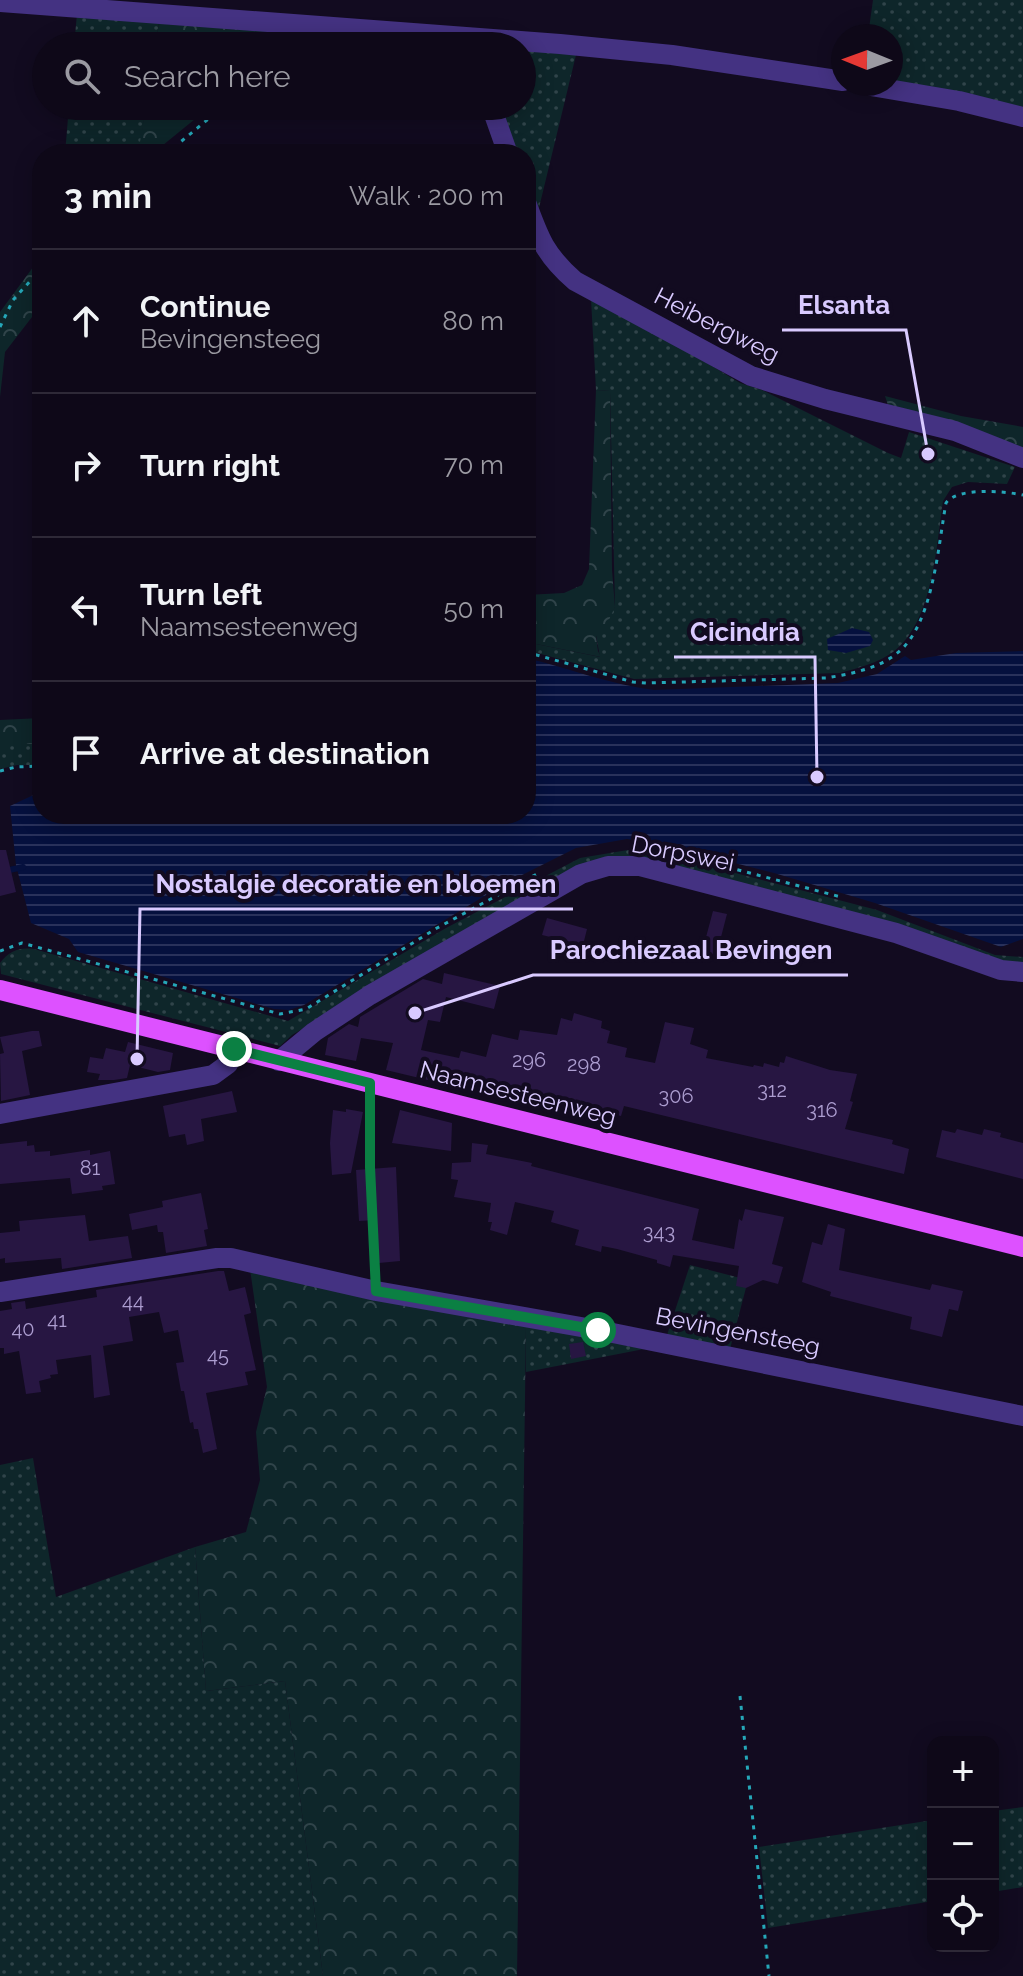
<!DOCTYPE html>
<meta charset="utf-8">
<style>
:root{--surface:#0e0818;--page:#171121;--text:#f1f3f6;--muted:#9b9aa2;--line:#2e2937}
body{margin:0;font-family:Raleway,sans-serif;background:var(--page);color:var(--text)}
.controls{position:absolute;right:24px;bottom:24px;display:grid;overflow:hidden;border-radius:16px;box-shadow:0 4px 20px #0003}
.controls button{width:72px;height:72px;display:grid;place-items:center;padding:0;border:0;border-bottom:2px solid var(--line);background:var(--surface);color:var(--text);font:40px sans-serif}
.compass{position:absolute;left:831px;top:24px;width:72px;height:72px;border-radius:50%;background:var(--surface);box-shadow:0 4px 20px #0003;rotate:271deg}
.stop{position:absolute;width:24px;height:24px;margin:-18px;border:6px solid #0b8043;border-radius:50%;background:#fff}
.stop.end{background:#0b8043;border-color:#fff;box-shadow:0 2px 8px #0008}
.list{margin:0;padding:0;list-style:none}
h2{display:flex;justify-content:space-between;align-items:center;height:104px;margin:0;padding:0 32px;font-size:34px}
h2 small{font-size:26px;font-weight:400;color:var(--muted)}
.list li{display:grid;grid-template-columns:52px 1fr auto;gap:24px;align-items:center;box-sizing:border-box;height:144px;padding:0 32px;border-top:2px solid var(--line)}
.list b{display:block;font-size:30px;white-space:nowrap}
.list p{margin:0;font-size:26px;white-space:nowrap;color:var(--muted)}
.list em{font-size:26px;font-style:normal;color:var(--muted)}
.icon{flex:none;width:44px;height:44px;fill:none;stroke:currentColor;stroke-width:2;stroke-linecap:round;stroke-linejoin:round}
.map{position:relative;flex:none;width:1023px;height:1976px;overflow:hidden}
.search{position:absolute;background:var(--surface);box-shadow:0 4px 20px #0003;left:32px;top:32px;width:504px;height:88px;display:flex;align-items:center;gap:20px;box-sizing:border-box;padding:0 28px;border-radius:44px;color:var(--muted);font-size:30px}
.panel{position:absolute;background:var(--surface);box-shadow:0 4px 20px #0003;left:32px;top:144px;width:504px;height:680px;border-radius:32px}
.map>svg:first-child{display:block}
</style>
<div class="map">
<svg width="1023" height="1976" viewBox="0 0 1023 1976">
<defs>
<pattern id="grass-dots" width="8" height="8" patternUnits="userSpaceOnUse" patternTransform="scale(2)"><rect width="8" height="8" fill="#0e262a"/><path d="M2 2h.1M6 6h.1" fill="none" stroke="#30444a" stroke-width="1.8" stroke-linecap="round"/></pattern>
<pattern id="forest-crowns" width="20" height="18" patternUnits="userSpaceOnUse" patternTransform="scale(2)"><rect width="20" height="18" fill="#0e262a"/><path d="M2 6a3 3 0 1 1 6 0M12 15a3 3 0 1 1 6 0" fill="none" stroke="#30444a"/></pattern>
<pattern id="water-rules" width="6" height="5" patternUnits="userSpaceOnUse" patternTransform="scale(2)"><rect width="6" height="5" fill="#05103e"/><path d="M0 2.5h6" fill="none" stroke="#29315b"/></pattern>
</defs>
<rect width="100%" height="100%" fill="#120b20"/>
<!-- grass -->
<g fill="url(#grass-dots)">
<path d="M873 0H1023V107L891 82V36H868Z"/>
<path d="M77 14 159 23 155 46H74Z"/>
<path d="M522 49 576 55 537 216 526 183V154H516L500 106H522Z"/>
<path d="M69 106H146L139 154H65Z"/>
<path d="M591 299 656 332 740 383 762 390 888 453 901 458 909 432 1015 467 1007 484 968 482 952 487 943 501C936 547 933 622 893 652 878 663 858 668 840 673L634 679 526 650V642L600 657 596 635 615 607 610 391 596 390Z"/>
<path d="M0 744H42V765H17L0 769Z"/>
<path d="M628 850H647L877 910 995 955 1023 957V967L620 860 447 942 292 1035 280 1046 1 974 0 963C9 951 19 947 34 949L288 1021 446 928 580 858Z"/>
<path d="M690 1265 748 1280 730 1349 667 1335Z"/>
<path d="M526 1325 644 1349 526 1372Z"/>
<path d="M33 1458 56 1597 195 1547 206 1691 285 1681 323 1976H0V1465Z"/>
<path d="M1023 1807V1887L993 1892V1811Z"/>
<path d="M933 1820V1901L768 1928 759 1847Z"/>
</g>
<!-- forest -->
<g fill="url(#forest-crowns)">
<path d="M159 23 277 32 271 46H155Z"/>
<path d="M146 106H211L152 154H138Z"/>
<path d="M42 255V304L5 352 0 397V312Z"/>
<path d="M596 390 610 391 612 570 615 607 605 628 596 636 598 651 601 657 526 642V595L564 593 582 585 589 569Z"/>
<path d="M885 396 961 416 1023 427V454L889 408Z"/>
<path d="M42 718V744H0V720Z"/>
<path d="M250 1269 526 1325 517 1976H323L285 1681 206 1691 195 1547 246 1532 260 1480 256 1432 267 1387Z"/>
</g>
<!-- water -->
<g fill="url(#water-rules)">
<path d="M852 628 869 632 873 640 870 646 846 653 828 650 827 639Z"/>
<path d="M1023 651V939L1001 947 875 903 774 873 660 844 627 839 576 848 506 883 304 1005 289 1010 274 1009 78 952 69 939 31 923 16 865 10 806 42 791V814H526V658C569 668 611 685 654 690L838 683 877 674 905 656 911 660 956 653Z"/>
</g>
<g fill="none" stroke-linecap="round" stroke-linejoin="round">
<!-- stream -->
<path stroke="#05103e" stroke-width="6" d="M0 872 23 867"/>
</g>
<!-- building -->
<g fill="#271642">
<path d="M0 850H6L16 892 0 896Z"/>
<path d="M713 911 727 914 715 960 701 956Z"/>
<path d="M547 918 587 929 583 945 542 935Z"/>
<path d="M444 973 500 986 494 1009 446 997 440 1022 428 1020 421 1050 459 1058 461 1051 486 1057 492 1034 518 1040 520 1030 557 1035 561 1018 572 1021 574 1013 602 1021 601 1028 610 1031 607 1043 627 1048 625 1057 655 1063 665 1022 694 1028 690 1044 708 1050 706 1058 753 1067 754 1065 763 1067 764 1063 779 1067 780 1062 784 1063 786 1056 830 1070 857 1074 850 1101 853 1102 845 1129 893 1140 892 1144 909 1149 904 1174 624 1106 621 1116 594 1109 591 1119 386 1070 393 1043 361 1038 356 1061 325 1055 328 1038 349 1024 358 1027 360 1017 423 979 442 984Z"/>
<path d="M32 1031H39L42 1046 22 1051 30 1095 1 1101 0 1054 4 1053 0 1037Z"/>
<path d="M128 1042 173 1053 170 1070 158 1072 130 1065 127 1078 114 1080H98L100 1074 87 1072 90 1057 103 1059 106 1048 125 1052Z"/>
<path d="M232 1091 237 1112 201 1119 204 1141 187 1145 185 1134 169 1137 163 1106Z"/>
<path d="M346 1109 363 1112 351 1173 332 1175 330 1143 333 1110 346 1112Z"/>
<path d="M400 1110 452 1123 451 1151 392 1143Z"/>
<path d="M957 1129 982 1135 984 1129 1001 1133 1000 1137 1023 1143V1179L936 1157 942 1130 955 1133Z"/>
<path d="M27 1141V1146L34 1145 35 1152 50 1151V1156L90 1150V1155L110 1151 115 1184 102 1186 103 1190 72 1194 70 1178 0 1184V1144Z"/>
<path d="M472 1143 488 1145 486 1154 532 1163 531 1166 699 1209 692 1240 734 1249 739 1219 742 1221 745 1209 784 1217 772 1264 783 1267 778 1284 763 1280 746 1288 736 1286 739 1266 673 1255 670 1267 657 1263V1260L617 1249 602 1246 601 1252 575 1245 579 1230 551 1222 554 1211 515 1202 507 1235 490 1230 492 1222H488L491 1203 454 1197 458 1180 451 1179 452 1163 471 1162Z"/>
<path d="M396 1167 400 1261 379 1263 375 1220 359 1221 356 1170Z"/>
<path d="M201 1193 208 1229 204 1230 207 1246 166 1253 163 1232H158L157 1225 132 1230 129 1214 163 1207 162 1201Z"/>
<path d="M85 1215 89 1241 128 1236 132 1258 62 1269 61 1258 5 1263V1258L0 1259V1233L20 1231 19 1221Z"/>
<path d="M828 1224 845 1229 839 1270 930 1290 932 1284 963 1291 958 1311 949 1309 942 1337 910 1329 912 1317 830 1296 831 1292 802 1282 812 1242 822 1245Z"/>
<path d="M218 1271H224L229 1291 245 1287 251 1313 244 1315 256 1370 245 1372 248 1385 206 1393 217 1449 203 1453 198 1429H194L193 1422 190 1423 184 1391H181L176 1363 184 1362 178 1330 164 1333 159 1312 129 1317 133 1341 103 1346 110 1395 94 1398 91 1355 56 1360 58 1374 50 1375 51 1378 39 1381 41 1392 26 1394 19 1351 4 1354V1348H0V1311L12 1309 11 1303 25 1301 26 1309 97 1297 96 1290Z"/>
<path d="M583 1342 586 1356 571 1359 569 1344Z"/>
</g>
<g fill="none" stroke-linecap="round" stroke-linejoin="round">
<!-- path -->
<g stroke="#25a7b8" stroke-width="3" stroke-dasharray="4 6" stroke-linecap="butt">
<path d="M166 154 224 106"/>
<path d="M0 327 13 300 42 268"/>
<path d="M526 652 633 682 646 683 826 678C850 674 877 669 896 654 933 627 938 546 946 503 957 487 1004 491 1023 495"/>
<path d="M0 771 16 767 42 766"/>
<path d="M689 857 841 897"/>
<path d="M0 951 22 943 280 1014 306 1009 437 928 537 874"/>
<path d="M370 1102 375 1271"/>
<path d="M740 1696 769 1976"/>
</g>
<!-- street -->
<g stroke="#443282" stroke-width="20">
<path d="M0 2 560 44 672 55 843 81"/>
<path d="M859 84 959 101 1023 117"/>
<path d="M491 106 508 154"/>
<path d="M526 202C539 238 545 255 575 281L751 376 825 399 955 431 1023 458"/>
<path d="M279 1061 314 1032 370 995 581 874 608 866H640L896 933 1001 970 1023 972"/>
<path d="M0 1114 213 1075 228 1064 234 1049"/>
<path d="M0 1292 217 1258H231L376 1291 598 1330 1023 1416"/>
</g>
<!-- primary -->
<path stroke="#dd51ff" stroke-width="20" d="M0 990 1023 1247"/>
</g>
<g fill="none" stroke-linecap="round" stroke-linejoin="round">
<!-- route -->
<path stroke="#0b8043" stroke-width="10" d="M234 1049 370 1083V1167L376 1291 598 1330"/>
</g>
<g text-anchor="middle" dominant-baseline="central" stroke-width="8" stroke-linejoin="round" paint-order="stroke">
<!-- number labels -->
<g font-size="20" fill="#ac9dd0">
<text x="529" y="1060">296</text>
<text x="584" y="1064">298</text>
<text x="772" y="1090">312</text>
<text x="676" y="1096">306</text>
<text x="822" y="1110">316</text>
<text x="90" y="1168">81</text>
<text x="659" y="1232">343</text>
<text x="133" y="1301">44</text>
<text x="57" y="1320">41</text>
<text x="23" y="1329">40</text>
<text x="218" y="1355">45</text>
</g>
<!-- street labels -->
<g font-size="24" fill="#d9caff" stroke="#120b20">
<text transform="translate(717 325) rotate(27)">Heibergweg</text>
<text transform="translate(683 853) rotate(11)">Dorpswei</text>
<text transform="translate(518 1093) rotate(14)">Naamsesteenweg</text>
<text transform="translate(738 1331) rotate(11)">Bevingensteeg</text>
</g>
</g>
<!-- callouts -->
<path fill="none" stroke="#d9caff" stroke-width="3" d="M928 454L906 330H782M817 777L815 657H674M137 1059L140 909H573M415 1013L533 975H848"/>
<g fill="#d9caff" stroke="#120b20" stroke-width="3">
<circle cx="928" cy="454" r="8"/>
<circle cx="817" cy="777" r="8"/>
<circle cx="137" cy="1059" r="8"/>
<circle cx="415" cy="1013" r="8"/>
</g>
<g font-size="26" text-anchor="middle" font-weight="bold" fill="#d9caff" stroke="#120b20" stroke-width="8" stroke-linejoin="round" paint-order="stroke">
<text x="844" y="314">Elsanta</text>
<text x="745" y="641">Cicindria</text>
<text x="356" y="893">Nostalgie decoratie en bloemen</text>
<text x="691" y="959">Parochiezaal Bevingen</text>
</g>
</svg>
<div class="controls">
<button>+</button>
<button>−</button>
<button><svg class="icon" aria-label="locate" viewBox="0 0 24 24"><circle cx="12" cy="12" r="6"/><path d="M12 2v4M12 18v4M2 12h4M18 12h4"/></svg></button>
</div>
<svg class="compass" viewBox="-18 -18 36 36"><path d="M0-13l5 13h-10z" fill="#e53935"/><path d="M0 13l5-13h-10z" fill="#9b9aa2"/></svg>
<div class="stop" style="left:598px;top:1330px"></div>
<div class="stop end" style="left:234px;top:1049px"></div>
<div class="search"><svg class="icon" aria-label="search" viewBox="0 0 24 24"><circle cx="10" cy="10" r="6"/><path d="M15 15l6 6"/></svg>Search here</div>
<section class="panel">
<h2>3 min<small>Walk · 200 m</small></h2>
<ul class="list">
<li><svg class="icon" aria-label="ahead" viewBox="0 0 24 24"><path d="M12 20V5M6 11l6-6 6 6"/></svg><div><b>Continue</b><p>Bevingensteeg</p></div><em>80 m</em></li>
<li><svg class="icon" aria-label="right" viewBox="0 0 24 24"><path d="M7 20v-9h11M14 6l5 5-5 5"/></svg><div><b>Turn right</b></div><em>70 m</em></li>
<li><svg class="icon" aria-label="left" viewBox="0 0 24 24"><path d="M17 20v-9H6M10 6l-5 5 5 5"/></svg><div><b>Turn left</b><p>Naamsesteenweg</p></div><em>50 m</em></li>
<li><svg class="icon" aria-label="arrive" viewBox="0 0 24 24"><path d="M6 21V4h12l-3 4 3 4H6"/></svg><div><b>Arrive at destination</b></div></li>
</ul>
</section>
</div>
